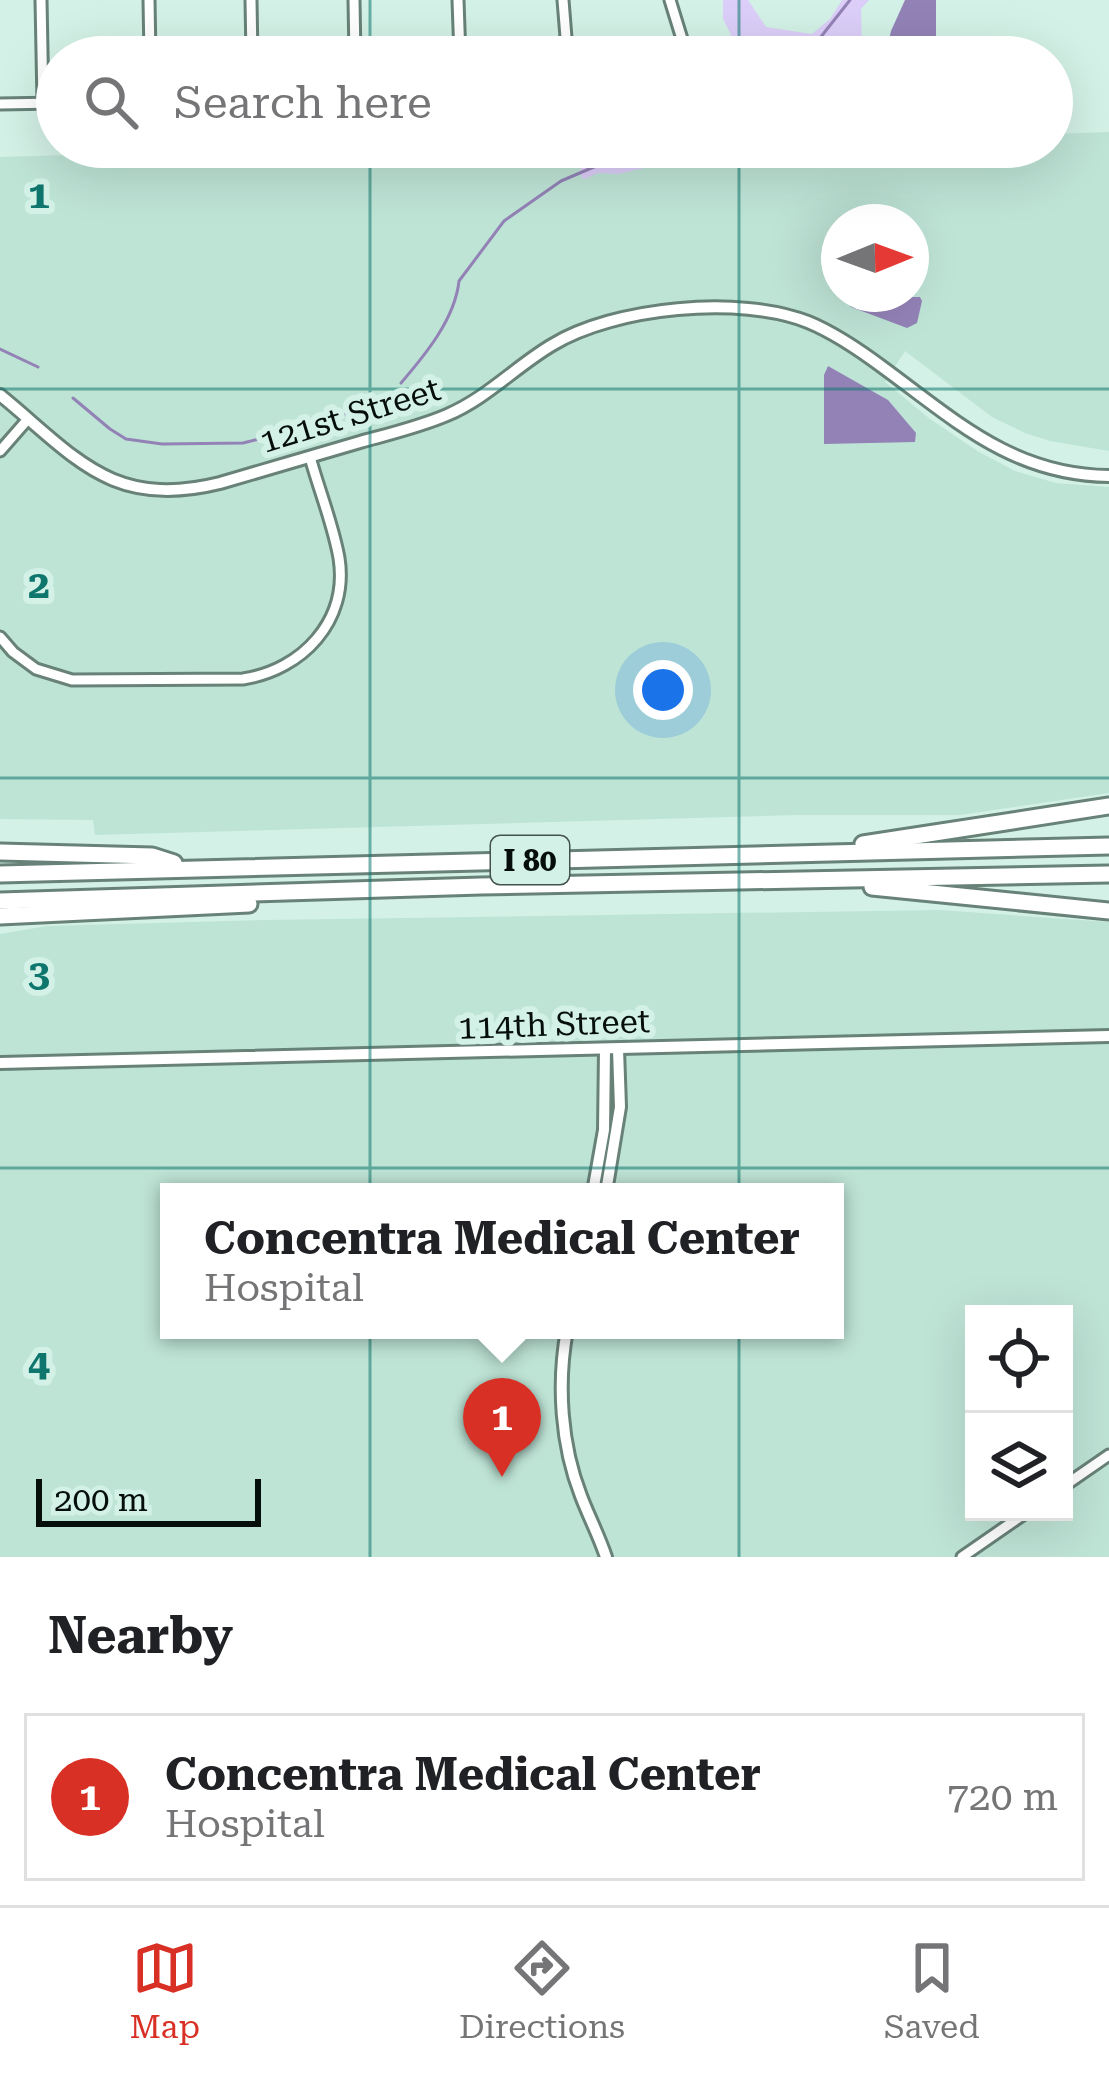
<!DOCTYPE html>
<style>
:root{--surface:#fff;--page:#f6f6f6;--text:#202124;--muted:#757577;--line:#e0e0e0;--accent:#d93025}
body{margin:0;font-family:"Roboto Serif",serif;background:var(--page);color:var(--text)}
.controls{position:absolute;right:36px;bottom:36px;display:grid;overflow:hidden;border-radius:0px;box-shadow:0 12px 48px #0002}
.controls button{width:108px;height:108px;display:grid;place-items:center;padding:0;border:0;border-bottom:3px solid var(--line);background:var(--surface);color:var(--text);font:60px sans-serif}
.compass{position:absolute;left:821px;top:204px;width:108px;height:108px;border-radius:50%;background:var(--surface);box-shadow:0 12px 48px #0002;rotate:89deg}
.scale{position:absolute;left:36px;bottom:30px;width:225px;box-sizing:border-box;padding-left:12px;border:6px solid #050e0b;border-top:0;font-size:33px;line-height:42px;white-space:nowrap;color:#050e0b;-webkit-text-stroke:9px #d3f1e6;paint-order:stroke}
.you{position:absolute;left:663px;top:690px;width:42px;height:42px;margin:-30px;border:9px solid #fff;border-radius:50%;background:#1a73e8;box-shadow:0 0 0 18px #1a73e833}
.badge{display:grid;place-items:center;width:78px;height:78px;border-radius:50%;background:var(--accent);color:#fff;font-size:39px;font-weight:700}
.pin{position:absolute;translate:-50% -99px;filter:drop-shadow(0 3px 6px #0008)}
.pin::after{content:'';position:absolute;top:63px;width:42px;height:36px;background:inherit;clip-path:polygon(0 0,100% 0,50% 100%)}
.popup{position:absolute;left:160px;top:1183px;width:684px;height:156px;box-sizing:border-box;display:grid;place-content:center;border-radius:0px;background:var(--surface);filter:drop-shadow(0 3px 9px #0005);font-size:39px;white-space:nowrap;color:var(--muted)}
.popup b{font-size:45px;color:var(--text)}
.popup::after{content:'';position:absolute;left:50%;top:100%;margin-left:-24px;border:24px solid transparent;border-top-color:var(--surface)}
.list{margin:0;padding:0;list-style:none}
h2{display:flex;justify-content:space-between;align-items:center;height:156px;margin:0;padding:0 48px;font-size:51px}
h2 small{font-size:39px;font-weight:400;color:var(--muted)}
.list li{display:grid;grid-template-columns:78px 1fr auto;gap:36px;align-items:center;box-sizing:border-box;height:168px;margin:0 24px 24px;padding:0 24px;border:3px solid var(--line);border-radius:0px}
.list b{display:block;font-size:45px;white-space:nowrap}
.list p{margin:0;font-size:39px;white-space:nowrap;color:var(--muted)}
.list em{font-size:39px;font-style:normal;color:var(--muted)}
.icon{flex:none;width:66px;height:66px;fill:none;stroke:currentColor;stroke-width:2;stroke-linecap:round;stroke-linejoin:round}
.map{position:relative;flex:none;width:1109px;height:1557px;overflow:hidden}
.search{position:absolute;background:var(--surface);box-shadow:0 12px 48px #0002;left:36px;right:36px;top:36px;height:132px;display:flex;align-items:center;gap:30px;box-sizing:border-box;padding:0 42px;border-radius:66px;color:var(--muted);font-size:45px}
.sheet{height:348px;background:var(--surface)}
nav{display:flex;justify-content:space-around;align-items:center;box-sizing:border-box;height:168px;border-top:3px solid var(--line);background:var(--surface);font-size:33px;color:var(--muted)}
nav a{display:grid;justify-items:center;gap:6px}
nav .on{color:var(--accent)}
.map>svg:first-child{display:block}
</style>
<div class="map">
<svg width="1109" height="1557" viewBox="0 0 1109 1557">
<rect width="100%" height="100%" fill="#d3f1e6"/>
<!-- built -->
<g fill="#bee4d6" fill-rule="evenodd">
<path d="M1109 132V451L1050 441 1025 433 992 417 905 351 885 382 930 419 979 452 1015 471 1056 483 1109 487V793L960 815H796L95 835 93 820 0 819V157L345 147H1052V134ZM839 222H911V294H839Z"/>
<path d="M940 910 1109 922V1557H0V934L47 926 266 920ZM169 1192H835V1330H169ZM974 1314H1064V1512H974Z"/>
</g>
<!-- green -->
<g fill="#dbcef8">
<path d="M723 0H748L766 27 812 34 830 19 842 0H869L861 9 862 57H742L723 19Z"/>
<path d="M567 147H581L588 155 600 154 612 147H706L694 154 685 150 677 155 654 157 642 169C633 169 627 173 618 174 602 175 602 169 586 179L581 177 580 162Z"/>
</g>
<!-- water -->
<g fill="#9382b6">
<path d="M905 0H936V57H885L891 31Z"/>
<path d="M851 297H920L922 301 917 323 907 328 851 307 846 301Z"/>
<path d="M828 366 888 400 916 433 915 442 824 444V375Z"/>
</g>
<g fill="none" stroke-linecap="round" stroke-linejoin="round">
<!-- stream -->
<g stroke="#9382b6" stroke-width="3">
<path d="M805 57 850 0"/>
<path d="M0 349 38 367"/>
<path d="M401 383C425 355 455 319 459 281L504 221 561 181 622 155 630 147"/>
<path d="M73 398 110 429 126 439 162 444 243 443 304 428 364 407"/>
</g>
<defs>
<g id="minor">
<path d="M41 0 43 103"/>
<path d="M149 0 150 57"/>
<path d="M251 0 252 57"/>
<path d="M354 0 355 57"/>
<path d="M458 0 460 57"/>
<path d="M563 0 567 50"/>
<path d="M670 0 686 52"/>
<path d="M0 104 57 103"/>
<path d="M0 451 28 419"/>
<path d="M0 637 13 652 36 669 72 680 243 679C302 670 349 621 339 558 333 524 319 490 310 457"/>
<path d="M1064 1486 1109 1455"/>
<path d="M962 1557 1027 1512"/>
</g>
<g id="tertiary">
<path d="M0 395C75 456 111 510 220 483 267 469 313 456 360 442 389 434 419 427 447 415 487 398 515 367 552 345 614 307 740 295 808 322 835 333 861 351 885 369 957 422 1014 475 1109 476"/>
<path d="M0 1063 1109 1036"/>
<path d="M593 1192 604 1130 605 1050"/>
<path d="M606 1192 620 1107 618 1049"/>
<path d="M567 1330C557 1384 561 1445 581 1496 589 1517 599 1536 606 1557"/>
</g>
<g id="motorway">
<path d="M863 844 1109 806"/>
<path d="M0 852 152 856 174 863"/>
<path d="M0 874 1109 846"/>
<path d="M872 887 1109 911"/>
<path d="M0 901 481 886 1109 874"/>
<path d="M0 916 249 904"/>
</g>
</defs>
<!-- minor casing -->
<use href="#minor" stroke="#688278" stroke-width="15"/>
<!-- tertiary casing -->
<use href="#tertiary" stroke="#688278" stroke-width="16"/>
<!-- motorway casing -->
<use href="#motorway" stroke="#688278" stroke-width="21"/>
<!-- minor -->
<use href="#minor" stroke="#fff" stroke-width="9"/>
<!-- tertiary -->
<use href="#tertiary" stroke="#fff" stroke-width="10"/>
<!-- motorway -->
<use href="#motorway" stroke="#fff" stroke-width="15"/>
</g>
<!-- grid -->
<path fill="none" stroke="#0f766e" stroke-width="3" stroke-opacity="0.55" d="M370 0V57M739 0V57M370 147V1557M739 147V1557M0 389H1109M0 778H1109M0 1168H1109"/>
<g text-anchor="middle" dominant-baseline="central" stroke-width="12" stroke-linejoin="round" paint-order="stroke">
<!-- shield labels -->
<rect fill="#d3f1e6" stroke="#43524d" stroke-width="3" x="491" y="836" width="78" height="48" rx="9"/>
<g font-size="30" font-weight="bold" fill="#050e0b">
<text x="530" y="860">I 80</text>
</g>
<!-- street labels -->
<g font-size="33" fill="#050e0b" stroke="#d3f1e6">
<text transform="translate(350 415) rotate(-17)">121st Street</text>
<text transform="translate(554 1024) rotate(-2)">114th Street</text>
</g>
</g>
<g font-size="39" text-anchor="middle" font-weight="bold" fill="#0f766e" stroke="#d3f1e6" stroke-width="12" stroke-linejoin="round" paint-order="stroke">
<text x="39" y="208">1</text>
<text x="39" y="598">2</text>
<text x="39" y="987">3</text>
<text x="39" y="1376">4</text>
</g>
</svg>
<div class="controls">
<button><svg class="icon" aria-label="locate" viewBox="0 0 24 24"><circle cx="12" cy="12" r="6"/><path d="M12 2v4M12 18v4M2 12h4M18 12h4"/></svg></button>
<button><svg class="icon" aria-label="layers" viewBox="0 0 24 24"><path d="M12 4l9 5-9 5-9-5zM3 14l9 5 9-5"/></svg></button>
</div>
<svg class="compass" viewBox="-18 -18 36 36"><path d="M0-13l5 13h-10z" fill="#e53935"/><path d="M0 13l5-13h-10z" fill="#757577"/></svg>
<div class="scale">200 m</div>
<div class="you"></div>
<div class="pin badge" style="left:502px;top:1477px">1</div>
<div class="popup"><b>Concentra Medical Center</b>Hospital</div>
<div class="search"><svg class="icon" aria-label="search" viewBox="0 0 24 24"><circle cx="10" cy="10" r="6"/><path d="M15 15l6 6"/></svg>Search here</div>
</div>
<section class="sheet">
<h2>Nearby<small></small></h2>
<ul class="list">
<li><span class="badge">1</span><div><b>Concentra Medical Center</b><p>Hospital</p></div><em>720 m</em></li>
</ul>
</section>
<nav>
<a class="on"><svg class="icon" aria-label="map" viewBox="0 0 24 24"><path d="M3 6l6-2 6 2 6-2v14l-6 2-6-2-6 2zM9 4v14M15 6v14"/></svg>Map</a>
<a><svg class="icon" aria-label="directions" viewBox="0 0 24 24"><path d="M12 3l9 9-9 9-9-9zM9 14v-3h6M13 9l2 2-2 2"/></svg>Directions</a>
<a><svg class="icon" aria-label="saved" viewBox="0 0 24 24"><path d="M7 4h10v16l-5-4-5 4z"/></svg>Saved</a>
</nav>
